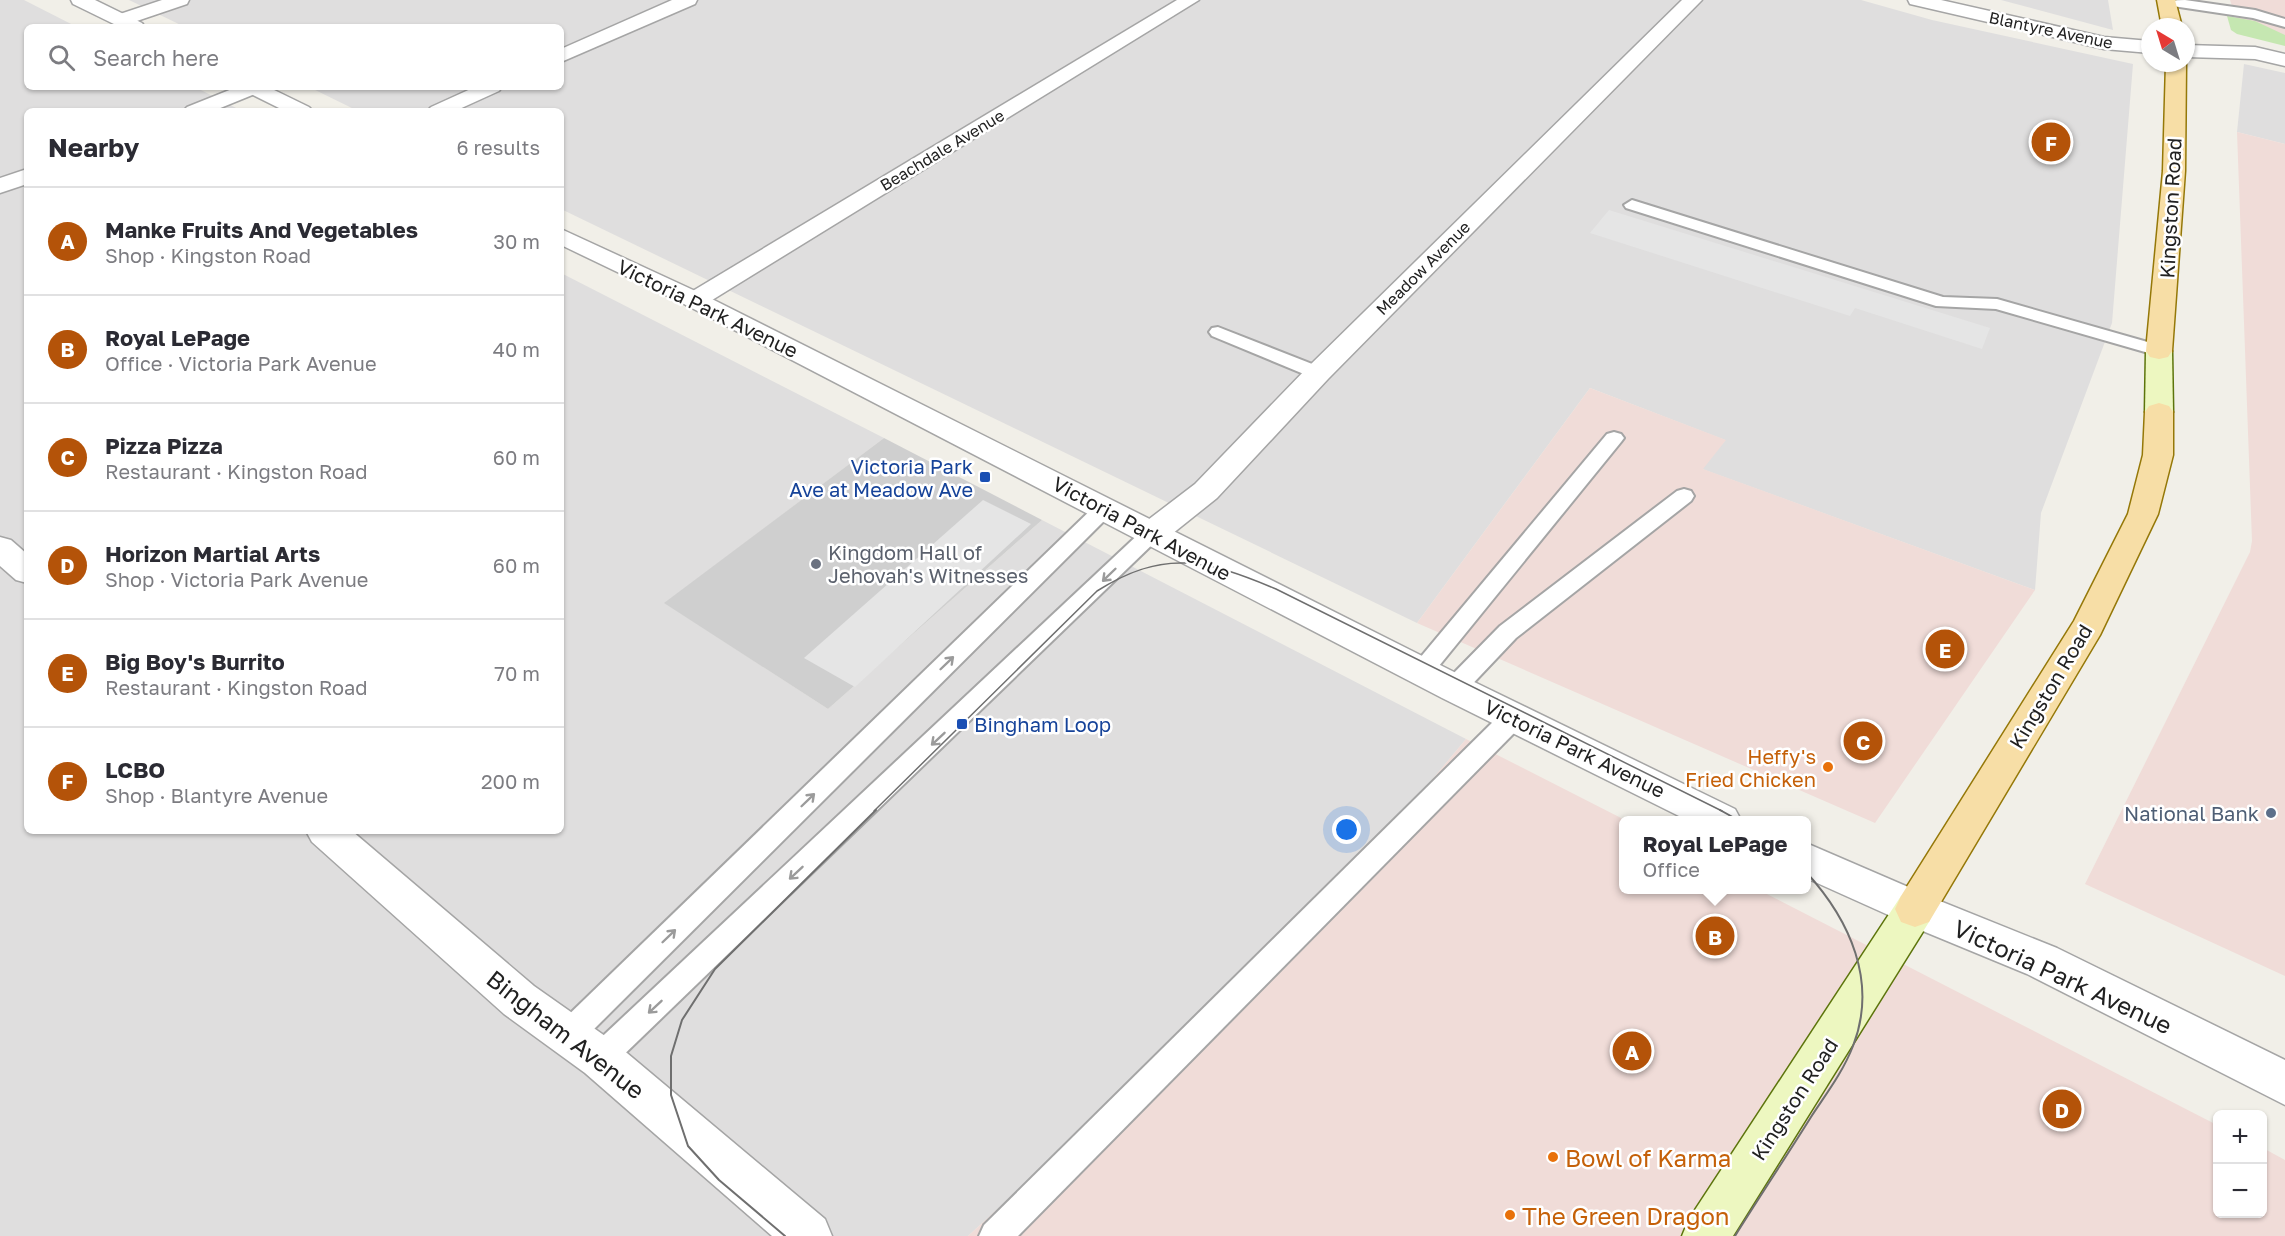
<!DOCTYPE html>
<meta charset="utf-8">
<style>
:root{--surface:#fff;--page:#f2f2f3;--text:#2b2b33;--muted:#7c7c81;--line:#e1e1e2;--accent:#b45309}
body{margin:0;font-family:"Golos Text",sans-serif;background:var(--page);color:var(--text)}
.controls{position:absolute;right:18px;bottom:18px;display:grid;overflow:hidden;border-radius:9px;box-shadow:0 2px 4px #0004}
.controls button{width:54px;height:54px;display:grid;place-items:center;padding:0;border:0;border-bottom:2px solid var(--line);background:var(--surface);color:var(--text);font:30px sans-serif}
.compass{position:absolute;left:2141px;top:18px;width:54px;height:54px;border-radius:50%;background:var(--surface);box-shadow:0 2px 4px #0004;rotate:322deg}
.you{position:absolute;left:1347px;top:830px;width:21px;height:21px;margin:-15px;border:4px solid #fff;border-radius:50%;background:#1a73e8;box-shadow:0 0 0 9px #1a73e833}
.badge{display:grid;place-items:center;width:39px;height:39px;border-radius:50%;background:var(--accent);color:#fff;font-size:20px;font-weight:700}
.pin{position:absolute;translate:-50% -50%;border:3px solid #fff;box-shadow:0 2px 6px #0006}
.popup{position:absolute;left:1619px;top:816px;width:192px;height:78px;box-sizing:border-box;display:grid;place-content:center;border-radius:9px;background:var(--surface);filter:drop-shadow(0 2px 4px #0005);font-size:20px;white-space:nowrap;color:var(--muted)}
.popup b{font-size:22px;color:var(--text)}
.popup::after{content:'';position:absolute;left:50%;top:100%;margin-left:-12px;border:12px solid transparent;border-top-color:var(--surface)}
.list{margin:0;padding:0;list-style:none}
h2{display:flex;justify-content:space-between;align-items:center;height:78px;margin:0;padding:0 24px;font-size:26px}
h2 small{font-size:20px;font-weight:400;color:var(--muted)}
.list li{display:grid;grid-template-columns:39px 1fr auto;gap:18px;align-items:center;box-sizing:border-box;height:108px;padding:0 24px;border-top:2px solid var(--line)}
.list b{display:block;font-size:22px;white-space:nowrap}
.list p{margin:0;font-size:20px;white-space:nowrap;color:var(--muted)}
.list em{font-size:20px;font-style:normal;color:var(--muted)}
.icon{flex:none;width:33px;height:33px;fill:none;stroke:currentColor;stroke-width:2;stroke-linecap:round;stroke-linejoin:round}
.map{position:relative;flex:none;width:2285px;height:1236px;overflow:hidden}
.search{position:absolute;background:var(--surface);box-shadow:0 2px 4px #0004;left:24px;top:24px;width:540px;height:66px;display:flex;align-items:center;gap:15px;box-sizing:border-box;padding:0 21px;border-radius:9px;color:var(--muted);font-size:22px}
.panel{position:absolute;background:var(--surface);box-shadow:0 2px 4px #0004;left:24px;top:108px;width:540px;height:726px;border-radius:9px}
.map>svg:first-child{display:block}
</style>
<div class="map">
<svg width="2285" height="1236" viewBox="0 0 2285 1236">
<rect width="100%" height="100%" fill="#f1efe8"/>
<!-- residential -->
<g fill="#dfdede">
<path d="M0 0H24L77 27H27V87H195L242 111H27V831H561V273L884 438 665 603 828 709 1042 520 1466 739 1406 811 1046 1165 968 1236H0Z"/>
<path d="M129 0H1861L1932 20 2133 64 2112 323 2041 513 2035 590 1702 469 1725 440 1590 388 1417 623 561 209V111H358L309 87H561V27H185Z"/>
<path d="M2001 0H2108L2113 30Z"/>
<path d="M2244 64 2285 73V144L2237 132Z"/>
</g>
<!-- commercial -->
<g fill="#f0dcd8">
<path d="M2230 0H2285V44L2242 35Z"/>
<path d="M2237 132 2285 144V976L2085 884 2250 552 2252 541Z"/>
<path d="M1590 388 1726 440 1703 469 2035 590 1875 823 1417 623Z"/>
<path d="M1466 739 1625 820 1624 890H1759L2217 1125 2218 1214H2262L2263 1148 2285 1160V1236H968L1046 1165 1406 811Z"/>
</g>
<!-- religious -->
<path fill="#cfcfcf" d="M884 438 1042 520 828 709 664 603Z"/>
<!-- grass -->
<path fill="#c5e7b1" d="M2227 16 2255 21 2285 35V46L2237 34 2231 30Z"/>
<!-- parking -->
<g fill="#e5e5e5">
<path d="M1609 210 1990 328 1982 349 1855 308 1850 316 1590 233Z"/>
<path d="M983 500 1031 524 855 687 804 658Z"/>
</g>
<g fill="none" stroke-linecap="round" stroke-linejoin="round">
<defs>
<g id="service">
<path d="M2185 0 2255 10 2285 19V27L2253 18 2166 5 2160 1Z"/>
<path d="M1632 200 1943 297 1997 299 2165 347 2168 351 2159 356 1996 309 1936 306 1626 208 1624 205Z"/>
<path d="M1218 327 1325 369 1327 373 1318 379 1311 377 1212 336 1209 332 1212 328Z"/>
<path d="M1614 432 1621 434 1624 438 1621 442 1430 677 1422 680 1414 677 1410 671 1414 665 1607 434Z"/>
<path d="M1684 489 1691 491 1694 496 1691 501 1516 638 1462 695 1454 697 1446 695 1442 688 1446 681 1500 626 1677 491Z"/>
<path d="M1105 501 1112 503 1115 508 1112 513 577 1046 567 1050 557 1046 552 1036 557 1026 1098 503Z"/>
<path d="M1151 527 1158 529 1162 534 1158 539 610 1068 600 1072 590 1068 585 1058 590 1048 1144 529Z"/>
<path d="M1513 708 1522 711 1525 718 1522 725 1018 1236H979L984 1225 1504 711Z"/>
</g>
<g id="minor">
<path d="M162 0H189L187 4 128 24 121 26 112 20 114 16Z"/>
<path d="M672 0H697L695 4 561 62V49Z"/>
<path d="M1177 0H1199L704 305 695 308 686 305 682 300 686 295Z"/>
<path d="M1682 0H1702L1328 379 1217 498 1162 542 1151 545 1140 542 1135 534 1140 526 1195 484 1308 367Z"/>
<path d="M1908 0H1941L2104 37 2150 41V53L2104 49 1910 4Z"/>
<path d="M2186 45 2255 47 2285 54V66L2255 59 2186 57Z"/>
<path d="M237 87 263 88 260 92 213 111H183L187 107Z"/>
<path d="M475 87H502L499 91 455 111H427L431 107Z"/>
<path d="M27 169V184L0 193V178Z"/>
<path d="M0 537 11 540 27 554V583L16 580 0 566Z"/>
<path d="M306 831H352L534 986 615 1043 825 1219 832 1236H772L585 1073 504 1014 312 842Z"/>
<path d="M1915 891 2057 948 2285 1060V1105L2027 974 1901 922 1895 909 1901 896Z"/>
</g>
<g id="tertiary">
<path d="M71 0H95L142 23 145 27H120L73 4Z"/>
<path d="M242 87H268L309 107 313 111H285L245 91Z"/>
<path d="M561 229 704 295 1466 678 1735 809 1741 820H1687L1442 698 686 305 561 245Z"/>
<path d="M1806 843 1929 896 1935 909 1929 922 1915 927 1806 878Z"/>
</g>
<g id="secondary">
<path d="M2159 343 2168 345 2172 351 2173 412 2169 418 2159 421 2149 418 2145 412 2146 351 2150 345Z"/>
<path d="M1915 891 1929 896 1935 909 1929 922 1733 1236H1682L1689 1219 1901 896Z"/>
</g>
<g id="primary">
<path d="M2157 0H2175L2182 27H2162Z"/>
<path d="M2166 63H2186L2185 171 2172 351 2168 357 2159 359 2150 357 2146 351 2163 171Z"/>
<path d="M2159 403 2169 406 2173 412V455L2158 514 2100 635 1929 922 1915 927 1901 922 1895 909 1901 896 2074 621 2128 514 2143 455 2145 412 2149 406Z"/>
</g>
</defs>
<!-- service casing -->
<use href="#service" stroke="#a5a5a5" stroke-width="4"/>
<!-- minor casing -->
<use href="#minor" stroke="#a5a5a5" stroke-width="3"/>
<!-- tertiary casing -->
<use href="#tertiary" stroke="#a5a5a5" stroke-width="3"/>
<!-- secondary casing -->
<use href="#secondary" stroke="#5c740b" stroke-width="3"/>
<!-- primary casing -->
<use href="#primary" stroke="#957808" stroke-width="3"/>
<!-- service -->
<use href="#service" fill="#fff" fill-rule="evenodd"/>
<!-- minor -->
<use href="#minor" fill="#fff" fill-rule="evenodd"/>
<!-- tertiary -->
<use href="#tertiary" fill="#fff" fill-rule="evenodd"/>
<!-- secondary -->
<use href="#secondary" fill="#edf7c0" fill-rule="evenodd"/>
<!-- primary -->
<use href="#primary" fill="#f7dea6" fill-rule="evenodd"/>
<!-- tram-far1 -->
<path stroke="#6f6f6f" stroke-width="1.5" d="M874 811 1097 591C1164 548 1207 560 1276 589L1722 811"/>
<!-- tram -->
<g stroke="#6f6f6f" stroke-width="2">
<path d="M1720 810 1738 820"/>
<path d="M785 1236 719 1180 688 1146 671 1095V1056L682 1020 715 969 876 810"/>
<path d="M1735 1236C1760 1196 1786 1157 1811 1117 1826 1094 1843 1072 1853 1046 1878 982 1850 920 1806 872"/>
</g>
</g>
<!-- one-way arrows -->
<defs><path id="oneway-shaft" d="M-6 0H5M1.5-3L5.5 0L1.5 3" fill="none" stroke-width="1.6" stroke-linecap="round" stroke-linejoin="round" transform="scale(1.5)"/></defs>
<g stroke="#9b9b9b">
<use href="#oneway-shaft" transform="translate(1109 575) rotate(136)"/>
<use href="#oneway-shaft" transform="translate(947 663) rotate(-44)"/>
<use href="#oneway-shaft" transform="translate(938 739) rotate(137)"/>
<use href="#oneway-shaft" transform="translate(808 800) rotate(-44)"/>
<use href="#oneway-shaft" transform="translate(796 873) rotate(137)"/>
<use href="#oneway-shaft" transform="translate(669 936) rotate(-44)"/>
<use href="#oneway-shaft" transform="translate(655 1007) rotate(137)"/>
</g>
<!-- markers -->
<g fill="#1a4fb4" stroke="#fff" stroke-width="2">
<rect x="979" y="471" width="12" height="12" rx="3"/>
<rect x="956" y="718" width="12" height="12" rx="3"/>
</g>
<circle fill="#6b7280" stroke="#fff" stroke-width="2" cx="816" cy="564" r="6"/>
<g fill="#e8710a" stroke="#fff" stroke-width="2">
<circle cx="1828" cy="767" r="6"/>
<circle cx="1553" cy="1157" r="6"/>
<circle cx="1510" cy="1215" r="6"/>
</g>
<circle fill="#5c6f8a" stroke="#fff" stroke-width="2" cx="2271" cy="813" r="6"/>
<g text-anchor="middle" dominant-baseline="central" stroke-width="5" stroke-linejoin="round" paint-order="stroke">
<!-- far-street labels -->
<g font-size="16" fill="#212121" stroke="#fff">
<text transform="translate(2051 30) rotate(12)">Blantyre Avenue</text>
<text transform="translate(942 150) rotate(-31)">Beachdale Avenue</text>
<text transform="translate(1423 268) rotate(-45)">Meadow Avenue</text>
</g>
<!-- street labels -->
<g font-size="20" fill="#212121" stroke="#fff">
<text transform="translate(2170 208) rotate(-87)">Kingston Road</text>
<text transform="translate(708 308) rotate(26)">Victoria Park Avenue</text>
<text transform="translate(1142 528) rotate(28)">Victoria Park Avenue</text>
<text transform="translate(2050 686) rotate(-59)">Kingston Road</text>
<text transform="translate(1575 748) rotate(26)">Victoria Park Avenue</text>
<text transform="translate(1794 1099) rotate(-57)">Kingston Road</text>
</g>
<!-- transit labels -->
<g font-size="20" fill="#164399" stroke="#fff" text-anchor="end">
<text x="973" y="466">Victoria Park<tspan x="973" dy="23">Ave at Meadow Ave</tspan></text>
<text x="974" y="724" text-anchor="start">Bingham Loop</text>
</g>
<!-- worship labels -->
<g font-size="20" fill="#5b616d" stroke="#fff" text-anchor="start">
<text x="828" y="552">Kingdom Hall of<tspan x="828" dy="23">Jehovah's Witnesses</tspan></text>
</g>
<!-- food labels -->
<g font-size="20" fill="#c56008" stroke="#fff" text-anchor="end">
<text x="1816" y="756">Heffy's<tspan x="1816" dy="23">Fried Chicken</tspan></text>
</g>
<!-- service labels -->
<g font-size="20" fill="#4e5e75" stroke="#fff" text-anchor="end">
<text x="2259" y="813">National Bank</text>
</g>
<!-- near-street labels -->
<g font-size="24" fill="#212121" stroke="#fff">
<text transform="translate(2063 976) rotate(25)">Victoria Park Avenue</text>
<text transform="translate(566 1034) rotate(38)">Bingham Avenue</text>
</g>
<!-- near-food labels -->
<g font-size="24" fill="#c56008" stroke="#fff" text-anchor="start">
<text x="1565" y="1157">Bowl of Karma</text>
<text x="1522" y="1215">The Green Dragon</text>
</g>
</g>
</svg>
<div class="controls">
<button>+</button>
<button>−</button>
</div>
<svg class="compass" viewBox="-18 -18 36 36"><path d="M0-13l5 13h-10z" fill="#e53935"/><path d="M0 13l5-13h-10z" fill="#7c7c81"/></svg>
<div class="you"></div>
<div class="pin badge" style="left:1632px;top:1051px">A</div>
<div class="pin badge" style="left:1715px;top:936px">B</div>
<div class="popup"><b>Royal LePage</b>Office</div>
<div class="pin badge" style="left:1863px;top:741px">C</div>
<div class="pin badge" style="left:2062px;top:1109px">D</div>
<div class="pin badge" style="left:1945px;top:649px">E</div>
<div class="pin badge" style="left:2051px;top:142px">F</div>
<div class="search"><svg class="icon" aria-label="search" viewBox="0 0 24 24"><circle cx="10" cy="10" r="6"/><path d="M15 15l6 6"/></svg>Search here</div>
<section class="panel">
<h2>Nearby<small>6 results</small></h2>
<ul class="list">
<li><span class="badge">A</span><div><b>Manke Fruits And Vegetables</b><p>Shop · Kingston Road</p></div><em>30 m</em></li>
<li><span class="badge">B</span><div><b>Royal LePage</b><p>Office · Victoria Park Avenue</p></div><em>40 m</em></li>
<li><span class="badge">C</span><div><b>Pizza Pizza</b><p>Restaurant · Kingston Road</p></div><em>60 m</em></li>
<li><span class="badge">D</span><div><b>Horizon Martial Arts</b><p>Shop · Victoria Park Avenue</p></div><em>60 m</em></li>
<li><span class="badge">E</span><div><b>Big Boy's Burrito</b><p>Restaurant · Kingston Road</p></div><em>70 m</em></li>
<li><span class="badge">F</span><div><b>LCBO</b><p>Shop · Blantyre Avenue</p></div><em>200 m</em></li>
</ul>
</section>
</div>
